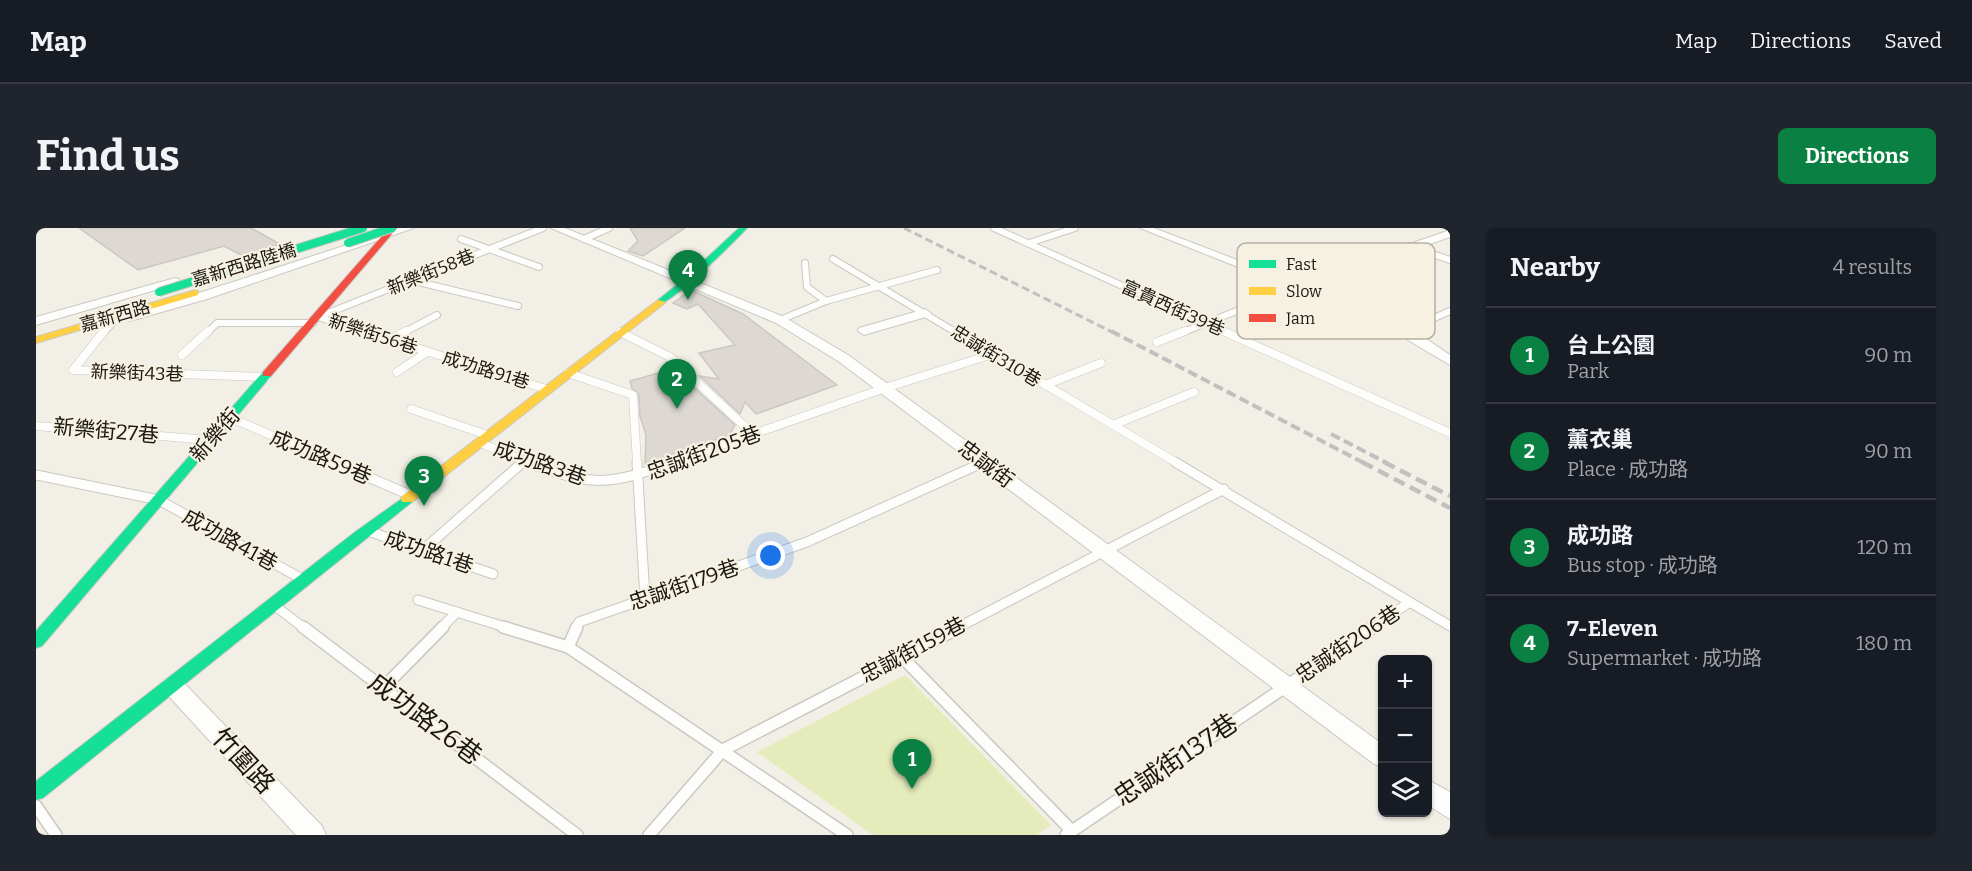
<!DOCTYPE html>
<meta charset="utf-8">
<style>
:root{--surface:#171b24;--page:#20242c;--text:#f1f3f6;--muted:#9ea1a6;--line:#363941;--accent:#0b8043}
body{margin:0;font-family:Bitter,"Noto Sans TC",serif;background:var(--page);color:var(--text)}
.controls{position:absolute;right:18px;bottom:18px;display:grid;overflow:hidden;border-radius:9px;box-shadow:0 2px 4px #0004}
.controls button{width:54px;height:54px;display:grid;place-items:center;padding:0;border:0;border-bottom:2px solid var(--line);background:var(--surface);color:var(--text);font:30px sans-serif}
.you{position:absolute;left:735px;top:328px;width:21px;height:21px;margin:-15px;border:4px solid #fff;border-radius:50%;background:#1a73e8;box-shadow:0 0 0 9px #1a73e833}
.badge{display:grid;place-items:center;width:39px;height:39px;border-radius:50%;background:var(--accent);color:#fff;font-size:20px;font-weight:700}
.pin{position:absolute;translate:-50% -50px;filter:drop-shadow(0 2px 3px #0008)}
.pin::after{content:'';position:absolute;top:32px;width:21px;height:18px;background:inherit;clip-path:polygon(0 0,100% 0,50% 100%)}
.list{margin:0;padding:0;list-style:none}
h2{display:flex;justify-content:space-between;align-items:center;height:78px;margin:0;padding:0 24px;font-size:26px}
h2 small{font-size:20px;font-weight:400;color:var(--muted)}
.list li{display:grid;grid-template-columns:39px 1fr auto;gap:18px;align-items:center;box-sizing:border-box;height:96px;padding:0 24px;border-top:2px solid var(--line)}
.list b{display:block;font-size:22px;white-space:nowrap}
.list p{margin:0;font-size:20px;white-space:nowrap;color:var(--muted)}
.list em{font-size:20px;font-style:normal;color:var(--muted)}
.icon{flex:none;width:33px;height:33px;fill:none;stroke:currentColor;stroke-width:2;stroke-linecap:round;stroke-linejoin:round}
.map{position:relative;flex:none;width:1414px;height:607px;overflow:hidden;border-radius:9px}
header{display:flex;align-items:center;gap:36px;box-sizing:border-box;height:84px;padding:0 30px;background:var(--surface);border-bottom:2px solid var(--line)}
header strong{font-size:28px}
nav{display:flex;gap:33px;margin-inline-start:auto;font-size:21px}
.intro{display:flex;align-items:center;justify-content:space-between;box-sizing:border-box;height:144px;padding:0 36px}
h1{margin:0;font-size:42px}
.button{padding:15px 27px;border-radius:9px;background:var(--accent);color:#fff;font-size:21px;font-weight:700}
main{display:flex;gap:36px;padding:0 36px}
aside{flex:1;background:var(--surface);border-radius:9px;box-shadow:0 2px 4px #0004}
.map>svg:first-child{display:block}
</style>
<header>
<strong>Map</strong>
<nav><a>Map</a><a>Directions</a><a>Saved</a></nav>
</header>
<div class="intro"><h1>Find us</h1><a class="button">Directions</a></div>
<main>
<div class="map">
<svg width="1414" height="607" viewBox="0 0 1414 607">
<rect width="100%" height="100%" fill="#f2efe6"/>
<!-- green -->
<path fill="#e5ecbb" d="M869 447 1015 597 1000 607H837L721 524Z"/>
<!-- building -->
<g fill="#ddd8d3" stroke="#ccc7c2" stroke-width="1.5">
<path d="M43 0H215L244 16 207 28 188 18 102 42Z"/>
<path d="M594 0H649L607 28 592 23 602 13Z"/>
<path d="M655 62 707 86 801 157 720 186 709 174 704 186 664 148 683 151 663 125 699 117 662 76 651 81 637 75Z"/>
<path d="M626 144 643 146 699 197 694 207 609 236 610 207 604 188 603 167 596 160 594 153Z"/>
</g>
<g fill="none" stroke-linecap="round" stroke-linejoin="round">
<defs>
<g id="lane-far3">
<path d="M958 0 1191 105"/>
<path d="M425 11 503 39"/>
<path d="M548 11 573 0"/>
<path d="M993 15 1039 0"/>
<path d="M1373 18 1414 32"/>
<path d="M797 31 921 105"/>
<path d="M769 35 771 59 790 73"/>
<path d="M374 52 482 78"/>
<path d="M282 89 507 0"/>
<path d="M282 89 331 105"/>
<path d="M744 92 790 73 901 42"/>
<path d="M1369 103 1414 83"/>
<path d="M67 105 79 93"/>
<path d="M171 105 181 95H277"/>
<path d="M367 105 401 87"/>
<path d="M1145 105 1264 58"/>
</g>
<g id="lane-far2">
<path d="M68 103 37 142 230 149"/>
<path d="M327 103 510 161"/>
<path d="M919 103 1077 197"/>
<path d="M1187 103 1414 205"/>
<path d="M584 104 634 129 717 206"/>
<path d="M354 111 370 103"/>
<path d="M1121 114 1149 103"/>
<path d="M146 127 172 103"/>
<path d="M361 144 391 124"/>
<path d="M532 145 597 167 601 235"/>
<path d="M1009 157 1065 135"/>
<path d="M375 181 451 207"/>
<path d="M195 190 300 235"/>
<path d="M0 198 174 212"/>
<path d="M444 215 495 235"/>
<path d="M485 235 490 231"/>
<path d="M635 235 849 160 957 126"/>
<path d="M945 235 948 234"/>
<path d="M1141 235 1077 197 1158 164"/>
</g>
<g id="lane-far1">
<path d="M297 234 374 267"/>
<path d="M491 234C557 260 573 257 639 234"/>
<path d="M601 234 609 371"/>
<path d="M1139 234 1414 398"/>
<path d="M0 247 123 272 266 351"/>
<path d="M332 303 457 346"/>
<path d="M387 322 487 234"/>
<path d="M382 372 472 400"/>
<path d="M238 377 268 400"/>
<path d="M405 400 421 384"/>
<path d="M540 400 543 394 771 314 948 234"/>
<path d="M921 400 1188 261"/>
<path d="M1335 400 1374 374"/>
</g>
<g id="lane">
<path d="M267 399 541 607"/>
<path d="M467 399 532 419 811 607"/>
<path d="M532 419 541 399"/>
<path d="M866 429 1036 603"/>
<path d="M347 460 407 399"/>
<path d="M0 578 20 607"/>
<path d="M613 607 687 522 924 399"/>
<path d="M1030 607 1338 399"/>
</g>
<g id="street">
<path d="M363 0H378L171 71 94 93 88 89 90 86 163 65Z"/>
<path d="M515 0H529L748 89 812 127 1346 516V539L1338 536 802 133 740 95Z"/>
<path d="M1104 0H1118L1261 55 1414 2V9L1272 59 1353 90 1374 100 1414 127V137L1345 96Z"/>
<path d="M139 50 143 51V55L0 97V89Z"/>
<path d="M889 81 895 85 893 88 828 107 822 103 823 100Z"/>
<path d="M137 449 145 452 286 598 290 607H260L129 464 126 458 129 452Z"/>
<path d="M1392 552 1414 564V591L1392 577Z"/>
</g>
<g id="fast">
<path d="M703 0H711C699 13 635 77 622 76V72L648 51Z"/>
<path d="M231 143 236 146 235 148 6 418 0 420V403L227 144Z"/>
<path d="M371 267 376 268 377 271 376 274 53 533 7 570 0 572V553L319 304Z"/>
</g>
<g id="slow">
<path d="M159 62 162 63V67L0 115V109Z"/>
<path d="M622 72 630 74 376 274H366L365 271 366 268Z"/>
</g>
<path id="jam" d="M353 0H361L235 148H227V144Z"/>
</defs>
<!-- lane-far3 casing -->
<use href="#lane-far3" stroke="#cbc8c2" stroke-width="8"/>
<!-- lane-far2 casing -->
<use href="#lane-far2" stroke="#cbc8c2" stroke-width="9"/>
<!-- lane-far1 casing -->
<use href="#lane-far1" stroke="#cbc8c2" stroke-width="11"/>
<!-- lane casing -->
<use href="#lane" stroke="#cbc8c2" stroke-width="14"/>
<!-- street casing -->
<use href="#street" stroke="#cbc8c2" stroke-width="2"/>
<!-- fast casing -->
<use href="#fast" stroke="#cbc8c2" stroke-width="2"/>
<!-- slow casing -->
<use href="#slow" stroke="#cbc8c2" stroke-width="2"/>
<!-- jam casing -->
<use href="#jam" stroke="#cbc8c2" stroke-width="2"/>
<!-- lane-far3 -->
<use href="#lane-far3" stroke="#fdfdfb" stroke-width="6"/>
<!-- lane-far2 -->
<use href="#lane-far2" stroke="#fdfdfb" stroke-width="8"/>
<!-- lane-far1 -->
<use href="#lane-far1" stroke="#fdfdfb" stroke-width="9"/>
<!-- lane -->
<use href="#lane" stroke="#fdfdfb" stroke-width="11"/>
<!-- street -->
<use href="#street" fill="#fdfdfb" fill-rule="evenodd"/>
<!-- fast -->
<use href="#fast" fill="#16e098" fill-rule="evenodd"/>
<!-- slow -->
<use href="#slow" fill="#ffcf43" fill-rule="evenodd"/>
<!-- jam -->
<use href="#jam" fill="#f24e42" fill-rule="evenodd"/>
<!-- rail-far2 -->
<path stroke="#c1c0be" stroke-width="3" stroke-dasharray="8 4" stroke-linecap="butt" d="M868 0 1078 105"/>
<!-- rail-far1 -->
<g stroke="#c1c0be" stroke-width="4" stroke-dasharray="10 4.5" stroke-linecap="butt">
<path d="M1075 103 1328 235"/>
<path d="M1295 206 1351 235"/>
</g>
<!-- rail -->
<g stroke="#c1c0be" stroke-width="4.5" stroke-dasharray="12 6" stroke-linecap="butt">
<path d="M1326 234 1414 280"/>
<path d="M1348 234 1414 268"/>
</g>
<defs>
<g id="fast-bridge">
<path d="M312 15 356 0"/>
<path d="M123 64 327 0"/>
</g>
</defs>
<!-- fast-bridge casing -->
<use href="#fast-bridge" stroke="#cbc8c2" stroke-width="10" stroke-linecap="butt"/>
<!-- fast-bridge -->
<use href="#fast-bridge" stroke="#16e098" stroke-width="8"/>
</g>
<g text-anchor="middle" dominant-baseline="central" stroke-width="4.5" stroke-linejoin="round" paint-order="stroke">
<!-- far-street labels -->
<g font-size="18" fill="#1a1813" stroke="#f7f1e1">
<text transform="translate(208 37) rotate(-17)">嘉新西路陸橋</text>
<text transform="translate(395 44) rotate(-22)">新樂街58巷</text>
<text transform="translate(1137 80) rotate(24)">富貴西街39巷</text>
<text transform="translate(79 88) rotate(-16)">嘉新西路</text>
<text transform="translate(337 106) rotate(18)">新樂街56巷</text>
<text transform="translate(960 128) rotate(31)">忠誠街310巷</text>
<text transform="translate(450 142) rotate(17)">成功路91巷</text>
<text transform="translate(101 145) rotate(2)">新樂街43巷</text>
</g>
<!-- street labels -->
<g font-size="21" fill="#1a1813" stroke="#f7f1e1">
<text transform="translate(70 203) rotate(5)">新樂街27巷</text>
<text transform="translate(179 207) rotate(-49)">新樂街</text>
<text transform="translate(668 225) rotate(-20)">忠誠街205巷</text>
<text transform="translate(285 229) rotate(23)">成功路59巷</text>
<text transform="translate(504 235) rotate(19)">成功路3巷</text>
<text transform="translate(950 236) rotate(37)">忠誠街</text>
<text transform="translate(194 312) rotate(29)">成功路41巷</text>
<text transform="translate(393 324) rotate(19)">成功路1巷</text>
<text transform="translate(648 357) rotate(-19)">忠誠街179巷</text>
<text transform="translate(1312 416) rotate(-34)">忠誠街206巷</text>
<text transform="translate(877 422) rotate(-28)">忠誠街159巷</text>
</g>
<!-- near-street labels -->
<g font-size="26" fill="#1a1813" stroke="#f7f1e1">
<text transform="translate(389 491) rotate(37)">成功路26巷</text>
<text transform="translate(1140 532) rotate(-34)">忠誠街137巷</text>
<text transform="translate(207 533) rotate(47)">竹圍路</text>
</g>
</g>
<!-- legend -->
<rect x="1201" y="15" width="198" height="96" rx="9" fill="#f7f1e1" stroke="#b5b0a3" stroke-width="1.5"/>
<rect x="1213" y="32" width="27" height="8" fill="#16e098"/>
<rect x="1213" y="59" width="27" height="8" fill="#ffcf43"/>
<rect x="1213" y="86" width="27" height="8" fill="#f24e42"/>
<g font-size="16" fill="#1a1813">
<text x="1250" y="42">Fast</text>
<text x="1250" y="69">Slow</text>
<text x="1250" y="96">Jam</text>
</g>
</svg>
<div class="controls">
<button>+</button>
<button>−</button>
<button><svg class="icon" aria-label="layers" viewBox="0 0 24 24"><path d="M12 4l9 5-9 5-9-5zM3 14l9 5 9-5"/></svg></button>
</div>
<div class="you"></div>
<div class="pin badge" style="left:876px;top:561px">1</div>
<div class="pin badge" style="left:641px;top:181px">2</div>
<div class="pin badge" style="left:388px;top:278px">3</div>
<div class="pin badge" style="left:652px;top:72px">4</div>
</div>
<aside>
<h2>Nearby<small>4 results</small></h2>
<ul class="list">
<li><span class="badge">1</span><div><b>台上公園</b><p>Park</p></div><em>90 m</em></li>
<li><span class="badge">2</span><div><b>薰衣巢</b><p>Place · 成功路</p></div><em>90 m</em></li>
<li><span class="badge">3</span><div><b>成功路</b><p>Bus stop · 成功路</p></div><em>120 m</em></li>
<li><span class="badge">4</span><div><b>7-Eleven</b><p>Supermarket · 成功路</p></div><em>180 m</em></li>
</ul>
</aside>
</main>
